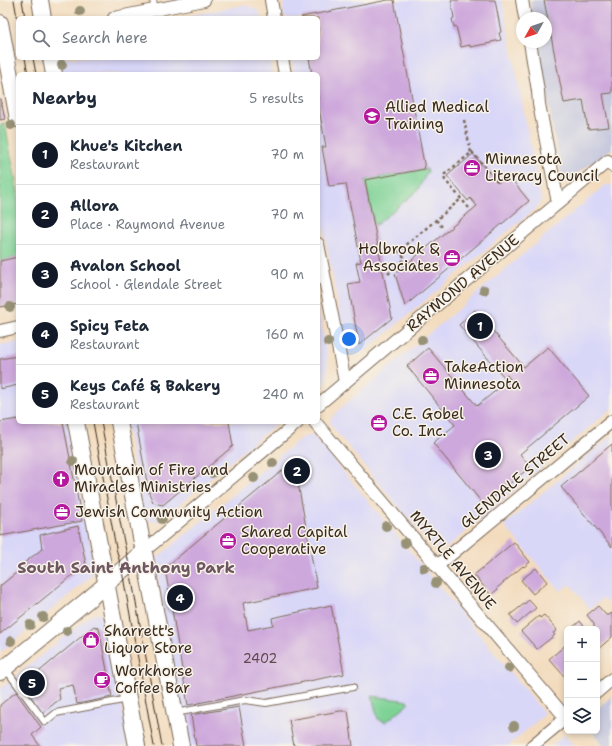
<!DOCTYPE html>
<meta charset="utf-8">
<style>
:root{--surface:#fff;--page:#f2f2f3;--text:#1f2937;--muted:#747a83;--line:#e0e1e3;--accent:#111827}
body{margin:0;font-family:"Shantell Sans",sans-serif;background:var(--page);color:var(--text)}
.controls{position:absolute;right:12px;bottom:12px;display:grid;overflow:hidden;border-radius:6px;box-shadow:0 2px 6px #0003}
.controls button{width:36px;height:36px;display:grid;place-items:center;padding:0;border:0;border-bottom:1px solid var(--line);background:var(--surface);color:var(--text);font:20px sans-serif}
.compass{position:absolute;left:516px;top:12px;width:36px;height:36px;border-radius:50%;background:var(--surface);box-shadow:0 2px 6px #0003;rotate:230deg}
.you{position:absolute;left:349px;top:339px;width:14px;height:14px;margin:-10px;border:3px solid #fff;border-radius:50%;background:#1a73e8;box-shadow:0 0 0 6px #1a73e833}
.badge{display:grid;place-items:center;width:26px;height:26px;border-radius:50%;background:var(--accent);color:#fff;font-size:13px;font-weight:700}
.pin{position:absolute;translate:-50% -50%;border:2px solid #fff;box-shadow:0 1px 4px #0006}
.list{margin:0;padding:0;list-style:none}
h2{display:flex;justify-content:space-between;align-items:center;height:52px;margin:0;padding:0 16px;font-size:17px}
h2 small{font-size:13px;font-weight:400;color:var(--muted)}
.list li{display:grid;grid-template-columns:26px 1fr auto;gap:12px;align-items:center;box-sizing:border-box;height:60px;padding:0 16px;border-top:1px solid var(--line)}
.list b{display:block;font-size:15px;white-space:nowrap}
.list p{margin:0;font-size:13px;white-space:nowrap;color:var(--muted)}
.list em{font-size:13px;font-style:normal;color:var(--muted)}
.icon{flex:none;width:22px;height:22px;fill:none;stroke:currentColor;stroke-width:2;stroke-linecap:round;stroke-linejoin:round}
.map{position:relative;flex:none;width:612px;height:746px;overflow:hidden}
.search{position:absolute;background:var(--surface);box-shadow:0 2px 6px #0003;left:16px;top:16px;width:304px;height:44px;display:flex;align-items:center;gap:10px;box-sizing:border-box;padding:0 14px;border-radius:6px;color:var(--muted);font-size:15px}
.panel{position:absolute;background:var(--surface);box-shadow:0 2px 6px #0003;left:16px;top:72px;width:304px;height:352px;border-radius:6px}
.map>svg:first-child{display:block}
</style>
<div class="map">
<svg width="612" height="746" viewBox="0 0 612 746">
<rect width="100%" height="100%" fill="#f7f3e8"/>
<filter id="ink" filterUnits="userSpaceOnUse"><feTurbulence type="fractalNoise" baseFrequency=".025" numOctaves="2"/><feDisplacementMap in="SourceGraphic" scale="8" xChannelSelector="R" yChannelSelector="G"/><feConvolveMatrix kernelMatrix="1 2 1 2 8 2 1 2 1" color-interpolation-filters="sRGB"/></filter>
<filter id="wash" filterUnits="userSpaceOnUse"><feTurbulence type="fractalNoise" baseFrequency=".012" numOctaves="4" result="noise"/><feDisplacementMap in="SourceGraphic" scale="16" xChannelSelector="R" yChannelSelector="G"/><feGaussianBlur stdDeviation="0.9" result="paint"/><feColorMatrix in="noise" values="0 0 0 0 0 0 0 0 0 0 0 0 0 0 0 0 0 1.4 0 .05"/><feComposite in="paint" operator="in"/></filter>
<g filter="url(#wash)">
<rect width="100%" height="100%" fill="#f3dbbd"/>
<!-- built -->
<g fill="#d9d7f8">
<path d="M285 0H502L541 199 539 204 536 208 364 352 359 354H354L349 350 346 346 318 199V74H294L291 58H318V18H284L283 4Z"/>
<path d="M244 5 253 8 259 11 261 18H177Z"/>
<path d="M57 58H269L272 74H60Z"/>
<path d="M605 185H612V408L445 549H439L432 547 333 428 330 423 331 419 335 413Z"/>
<path d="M318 306 327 353 328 367 326 381 318 389Z"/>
<path d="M18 342V422H68L95 571 89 578 0 653V345Z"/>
<path d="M126 422H278L161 520 156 522 150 521 146 518 143 515Z"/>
<path d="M612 435V609L603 598 590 609 570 584 560 591 504 525Z"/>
<path d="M307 436H314L545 714 508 746H187L154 564 157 558 300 439Z"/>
<path d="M96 614H100L105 618 106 622 130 746H0V689L90 616Z"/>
<path d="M564 735 574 746H551Z"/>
</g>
<!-- industrial -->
<g fill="#c0c2dd">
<path d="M530 0H612V149L563 183 537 42H546V18H533Z"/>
<path d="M612 696V746H604L592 731H597V709Z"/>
</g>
<!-- green -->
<g fill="#7dd295" stroke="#5c7e5a">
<path d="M5 124 18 192V257L0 261V125Z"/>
<path d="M425 169H427L428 171 417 191 377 224 374 225 365 180Z"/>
<path d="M372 696 408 701V704L386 722 378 719Z"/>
</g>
<g id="blocks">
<!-- building -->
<g fill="#cda8dc">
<path d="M388 0H394L425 169 365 180 392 318 359 345 348 284 360 282 356 263 361 262 346 184 329 186 322 147H326L318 103V74H312L309 58H318V18H302L301 17Z"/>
<path d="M451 0H495L501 32 499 33 501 40 491 42V43L470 47V45L461 47 456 26 454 27 452 19 454 18Z"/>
<path d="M544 0H611L612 2V93L603 94 609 127 588 129 583 100 564 103Z"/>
<path d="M0 99H1L5 119 0 120Z"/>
<path d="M473 154 498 183 508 175 529 201 405 306 395 274 477 206 470 198 468 201 447 176Z"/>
<path d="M18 257V304L0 307V261Z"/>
<path d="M475 310 524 367 548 347 589 396 520 454 530 467 484 505 433 443 455 425 407 366 428 348 477 406 510 379 507 375 504 377 459 325Z"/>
<path d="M18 356V385L0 389V359Z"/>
<path d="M18 419V422H63L82 521 0 536V422Z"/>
<path d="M136 422H229L233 446 163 505 158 504 153 502 149 493Z"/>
<path d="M612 444V547L561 487Z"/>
<path d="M294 461 317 588 243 603 248 630 273 625 272 618 331 605 344 674 188 705 165 568 198 540Z"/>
<path d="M78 526 86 564 0 634V586L21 569 19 567 42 549 40 535Z"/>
<path d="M514 542 530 562 524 567 523 566 497 588 498 589 491 595 474 575Z"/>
<path d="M536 568 547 582 533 594 521 580Z"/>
<path d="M529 600 536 608 517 624 510 615Z"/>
<path d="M598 606 606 615H609L612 613V637L597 650V629H593L594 628V624L587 615Z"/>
<path d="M544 615 557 630 553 633 555 635 537 649 521 631 539 616 540 618Z"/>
<path d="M580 621 586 629H571Z"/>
<path d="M94 626 99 628 112 697 77 704 73 685 58 688 60 699 42 713 23 685Z"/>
<path d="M567 644V676L565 677 549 659Z"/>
<path d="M16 692 41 727 32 735 40 746H0V705Z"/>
<path d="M239 707 246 746H196L191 715Z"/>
<path d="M340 711H348L353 746H294L289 720Z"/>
</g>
</g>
</g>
<g filter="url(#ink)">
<use href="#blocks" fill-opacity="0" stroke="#7b6856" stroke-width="1"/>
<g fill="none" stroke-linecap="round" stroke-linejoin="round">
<defs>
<g id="lane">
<path d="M153 0 155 10"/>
<path d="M5 668 45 722 56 713 128 699"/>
<path d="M175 713 245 700 266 703 353 687"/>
</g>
<g id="street">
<path d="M271 0 274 18"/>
<path d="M522 0 525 18"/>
<path d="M114 18 204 0"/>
<path d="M530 42 538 91 539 104 558 203"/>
<path d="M282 58 285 74"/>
<path d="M318 244 345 382"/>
<path d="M0 331 18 327"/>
<path d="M318 405 608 161 612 166"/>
<path d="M315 422 566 718"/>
<path d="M144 551 298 422"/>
<path d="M437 566 612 421"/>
<path d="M597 692 612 679"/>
<path d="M532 746 567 717"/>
</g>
<g id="secondary">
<path d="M40 0 43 18"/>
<path d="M0 23 18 119"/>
<path d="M51 58 54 74"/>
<path d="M76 422 137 746"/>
<path d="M119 422 181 746"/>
<path d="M0 672 90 598 144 551"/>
</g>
</defs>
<!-- lane casing -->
<use href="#lane" stroke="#7b6856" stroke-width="8"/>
<!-- street casing -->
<use href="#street" stroke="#7b6856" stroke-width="14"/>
<!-- secondary casing -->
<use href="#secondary" stroke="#7b6856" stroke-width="18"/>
<!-- path -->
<g stroke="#7b6856" stroke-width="2.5" stroke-dasharray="3 3" stroke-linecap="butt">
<path d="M464 120 471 153"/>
<path d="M469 208 445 180 444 177 445 174 471 153 472 152 496 180 500 181"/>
<path d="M436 220 444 229"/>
<path d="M388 274 404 260V257L399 251 461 199"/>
</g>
<!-- lane -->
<use href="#lane" stroke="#fff" stroke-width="6"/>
<!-- street -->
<use href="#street" stroke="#fff" stroke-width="12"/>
<!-- secondary -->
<use href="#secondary" stroke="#fff" stroke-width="16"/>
<!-- tram -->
<g stroke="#3b2a1e" stroke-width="1">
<path d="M14 0 18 23"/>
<path d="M22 0 25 18"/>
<path d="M25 58 28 74"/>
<path d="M33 58 36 74"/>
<path d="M93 422 116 548 122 571 154 746"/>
<path d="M101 422 124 542 129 564 162 746"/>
</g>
</g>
<!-- trees -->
<g fill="#979176">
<circle cx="80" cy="11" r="5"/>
<circle cx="62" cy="65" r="5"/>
<circle cx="11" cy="125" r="5"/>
<circle cx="484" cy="290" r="5"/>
<circle cx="10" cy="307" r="5"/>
<circle cx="422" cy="340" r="5"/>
<circle cx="328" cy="342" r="5"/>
<circle cx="73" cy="461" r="5"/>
<circle cx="273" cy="463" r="5"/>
<circle cx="212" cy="473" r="5"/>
<circle cx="254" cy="478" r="5"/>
<circle cx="162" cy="519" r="5"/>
<circle cx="386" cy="526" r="5"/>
<circle cx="405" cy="543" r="5"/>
<circle cx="424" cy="568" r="5"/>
<circle cx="436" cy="583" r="5"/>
<circle cx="43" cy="617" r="5"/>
<circle cx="30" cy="625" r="5"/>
<circle cx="67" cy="631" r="5"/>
<circle cx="11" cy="641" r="5"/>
<circle cx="509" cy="668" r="5"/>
<circle cx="514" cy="726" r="5"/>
</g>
</g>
<!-- icons -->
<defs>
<symbol id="school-disc" viewBox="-11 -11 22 22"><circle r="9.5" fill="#b5179e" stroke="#f7f3e8"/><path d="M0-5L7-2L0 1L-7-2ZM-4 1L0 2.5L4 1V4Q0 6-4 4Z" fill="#fff"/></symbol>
<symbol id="office-disc" viewBox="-11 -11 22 22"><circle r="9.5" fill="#b5179e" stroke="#f7f3e8"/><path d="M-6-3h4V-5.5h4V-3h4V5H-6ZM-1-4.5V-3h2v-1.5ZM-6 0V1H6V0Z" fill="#fff"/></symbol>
<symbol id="church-disc" viewBox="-11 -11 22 22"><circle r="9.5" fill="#b5179e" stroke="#f7f3e8"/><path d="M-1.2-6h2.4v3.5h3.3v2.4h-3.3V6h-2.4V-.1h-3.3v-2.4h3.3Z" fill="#fff"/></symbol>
<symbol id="shop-disc" viewBox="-11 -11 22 22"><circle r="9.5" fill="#b5179e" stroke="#f7f3e8"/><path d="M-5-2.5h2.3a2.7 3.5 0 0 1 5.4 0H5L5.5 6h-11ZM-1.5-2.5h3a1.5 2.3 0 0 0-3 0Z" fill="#fff"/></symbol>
<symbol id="cafe-disc" viewBox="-11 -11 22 22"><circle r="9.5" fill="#b5179e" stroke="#f7f3e8"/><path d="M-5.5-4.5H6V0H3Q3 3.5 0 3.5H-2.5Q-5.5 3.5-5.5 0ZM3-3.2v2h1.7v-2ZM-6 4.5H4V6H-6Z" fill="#fff"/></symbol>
</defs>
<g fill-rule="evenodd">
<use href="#school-disc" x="362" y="106" width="20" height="20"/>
<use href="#office-disc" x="462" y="158" width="20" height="20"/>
<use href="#office-disc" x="442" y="248" width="20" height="20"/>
<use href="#office-disc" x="421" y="366" width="20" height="20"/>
<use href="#office-disc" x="369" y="413" width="20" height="20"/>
<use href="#church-disc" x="51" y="469" width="20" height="20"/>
<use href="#office-disc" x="52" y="502" width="20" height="20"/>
<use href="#office-disc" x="218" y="531" width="20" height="20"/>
<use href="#shop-disc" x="81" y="630" width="20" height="20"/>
<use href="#cafe-disc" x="92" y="670" width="20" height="20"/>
</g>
<g text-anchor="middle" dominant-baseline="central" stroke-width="3" stroke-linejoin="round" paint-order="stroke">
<!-- number labels -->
<g font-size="13" fill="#604a4e">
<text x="260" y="658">2402</text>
</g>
<!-- poi labels -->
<g font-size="15" fill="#3b2a1e" stroke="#f7f3e8" text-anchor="start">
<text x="385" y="107">Allied Medical<tspan x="385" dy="17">Training</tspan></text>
<text x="485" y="159">Minnesota<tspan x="485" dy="17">Literacy Council</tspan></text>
<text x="439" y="249" text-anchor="end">Holbrook &amp;<tspan x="439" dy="17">Associates</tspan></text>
<text x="444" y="367">TakeAction<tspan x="444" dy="17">Minnesota</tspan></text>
<text x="392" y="414">C.E. Gobel<tspan x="392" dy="17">Co. Inc.</tspan></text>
<text x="74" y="470">Mountain of Fire and<tspan x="74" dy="17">Miracles Ministries</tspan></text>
<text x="75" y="512">Jewish Community Action</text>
<text x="241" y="532">Shared Capital<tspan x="241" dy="17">Cooperative</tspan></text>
<text x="104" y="631">Sharrett's<tspan x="104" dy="17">Liquor Store</tspan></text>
<text x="115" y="671">Workhorse<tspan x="115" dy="17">Coffee Bar</tspan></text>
</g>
<!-- street labels -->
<g font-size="15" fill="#3b2a1e" stroke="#f7f3e8">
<text transform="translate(463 283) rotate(-40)">RAYMOND AVENUE</text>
<text transform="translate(515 481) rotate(-40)">GLENDALE STREET</text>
<text transform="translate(453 560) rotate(50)">MYRTLE AVENUE</text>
</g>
<!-- neighbourhood labels -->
<g font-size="16" font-weight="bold" fill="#6e5660" stroke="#f7f3e8">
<text x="126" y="567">South Saint Anthony Park</text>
</g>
</g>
</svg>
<div class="controls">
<button>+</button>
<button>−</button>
<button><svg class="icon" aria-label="layers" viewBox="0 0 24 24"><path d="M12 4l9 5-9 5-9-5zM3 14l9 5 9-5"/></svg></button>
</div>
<svg class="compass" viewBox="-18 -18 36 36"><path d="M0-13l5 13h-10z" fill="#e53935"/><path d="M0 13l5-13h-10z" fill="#747a83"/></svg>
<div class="you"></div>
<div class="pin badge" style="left:480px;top:326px">1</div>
<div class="pin badge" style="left:297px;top:471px">2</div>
<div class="pin badge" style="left:488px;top:455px">3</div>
<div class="pin badge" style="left:180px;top:598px">4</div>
<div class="pin badge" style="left:32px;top:683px">5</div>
<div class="search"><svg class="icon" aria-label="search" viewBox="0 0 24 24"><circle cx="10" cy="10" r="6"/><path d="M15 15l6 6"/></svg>Search here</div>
<section class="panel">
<h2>Nearby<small>5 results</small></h2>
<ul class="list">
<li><span class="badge">1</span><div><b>Khue's Kitchen</b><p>Restaurant</p></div><em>70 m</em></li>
<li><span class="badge">2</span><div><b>Allora</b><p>Place · Raymond Avenue</p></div><em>70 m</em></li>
<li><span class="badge">3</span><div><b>Avalon School</b><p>School · Glendale Street</p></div><em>90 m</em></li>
<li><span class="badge">4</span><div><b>Spicy Feta</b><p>Restaurant</p></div><em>160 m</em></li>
<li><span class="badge">5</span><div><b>Keys Café &amp; Bakery</b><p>Restaurant</p></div><em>240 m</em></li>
</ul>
</section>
</div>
